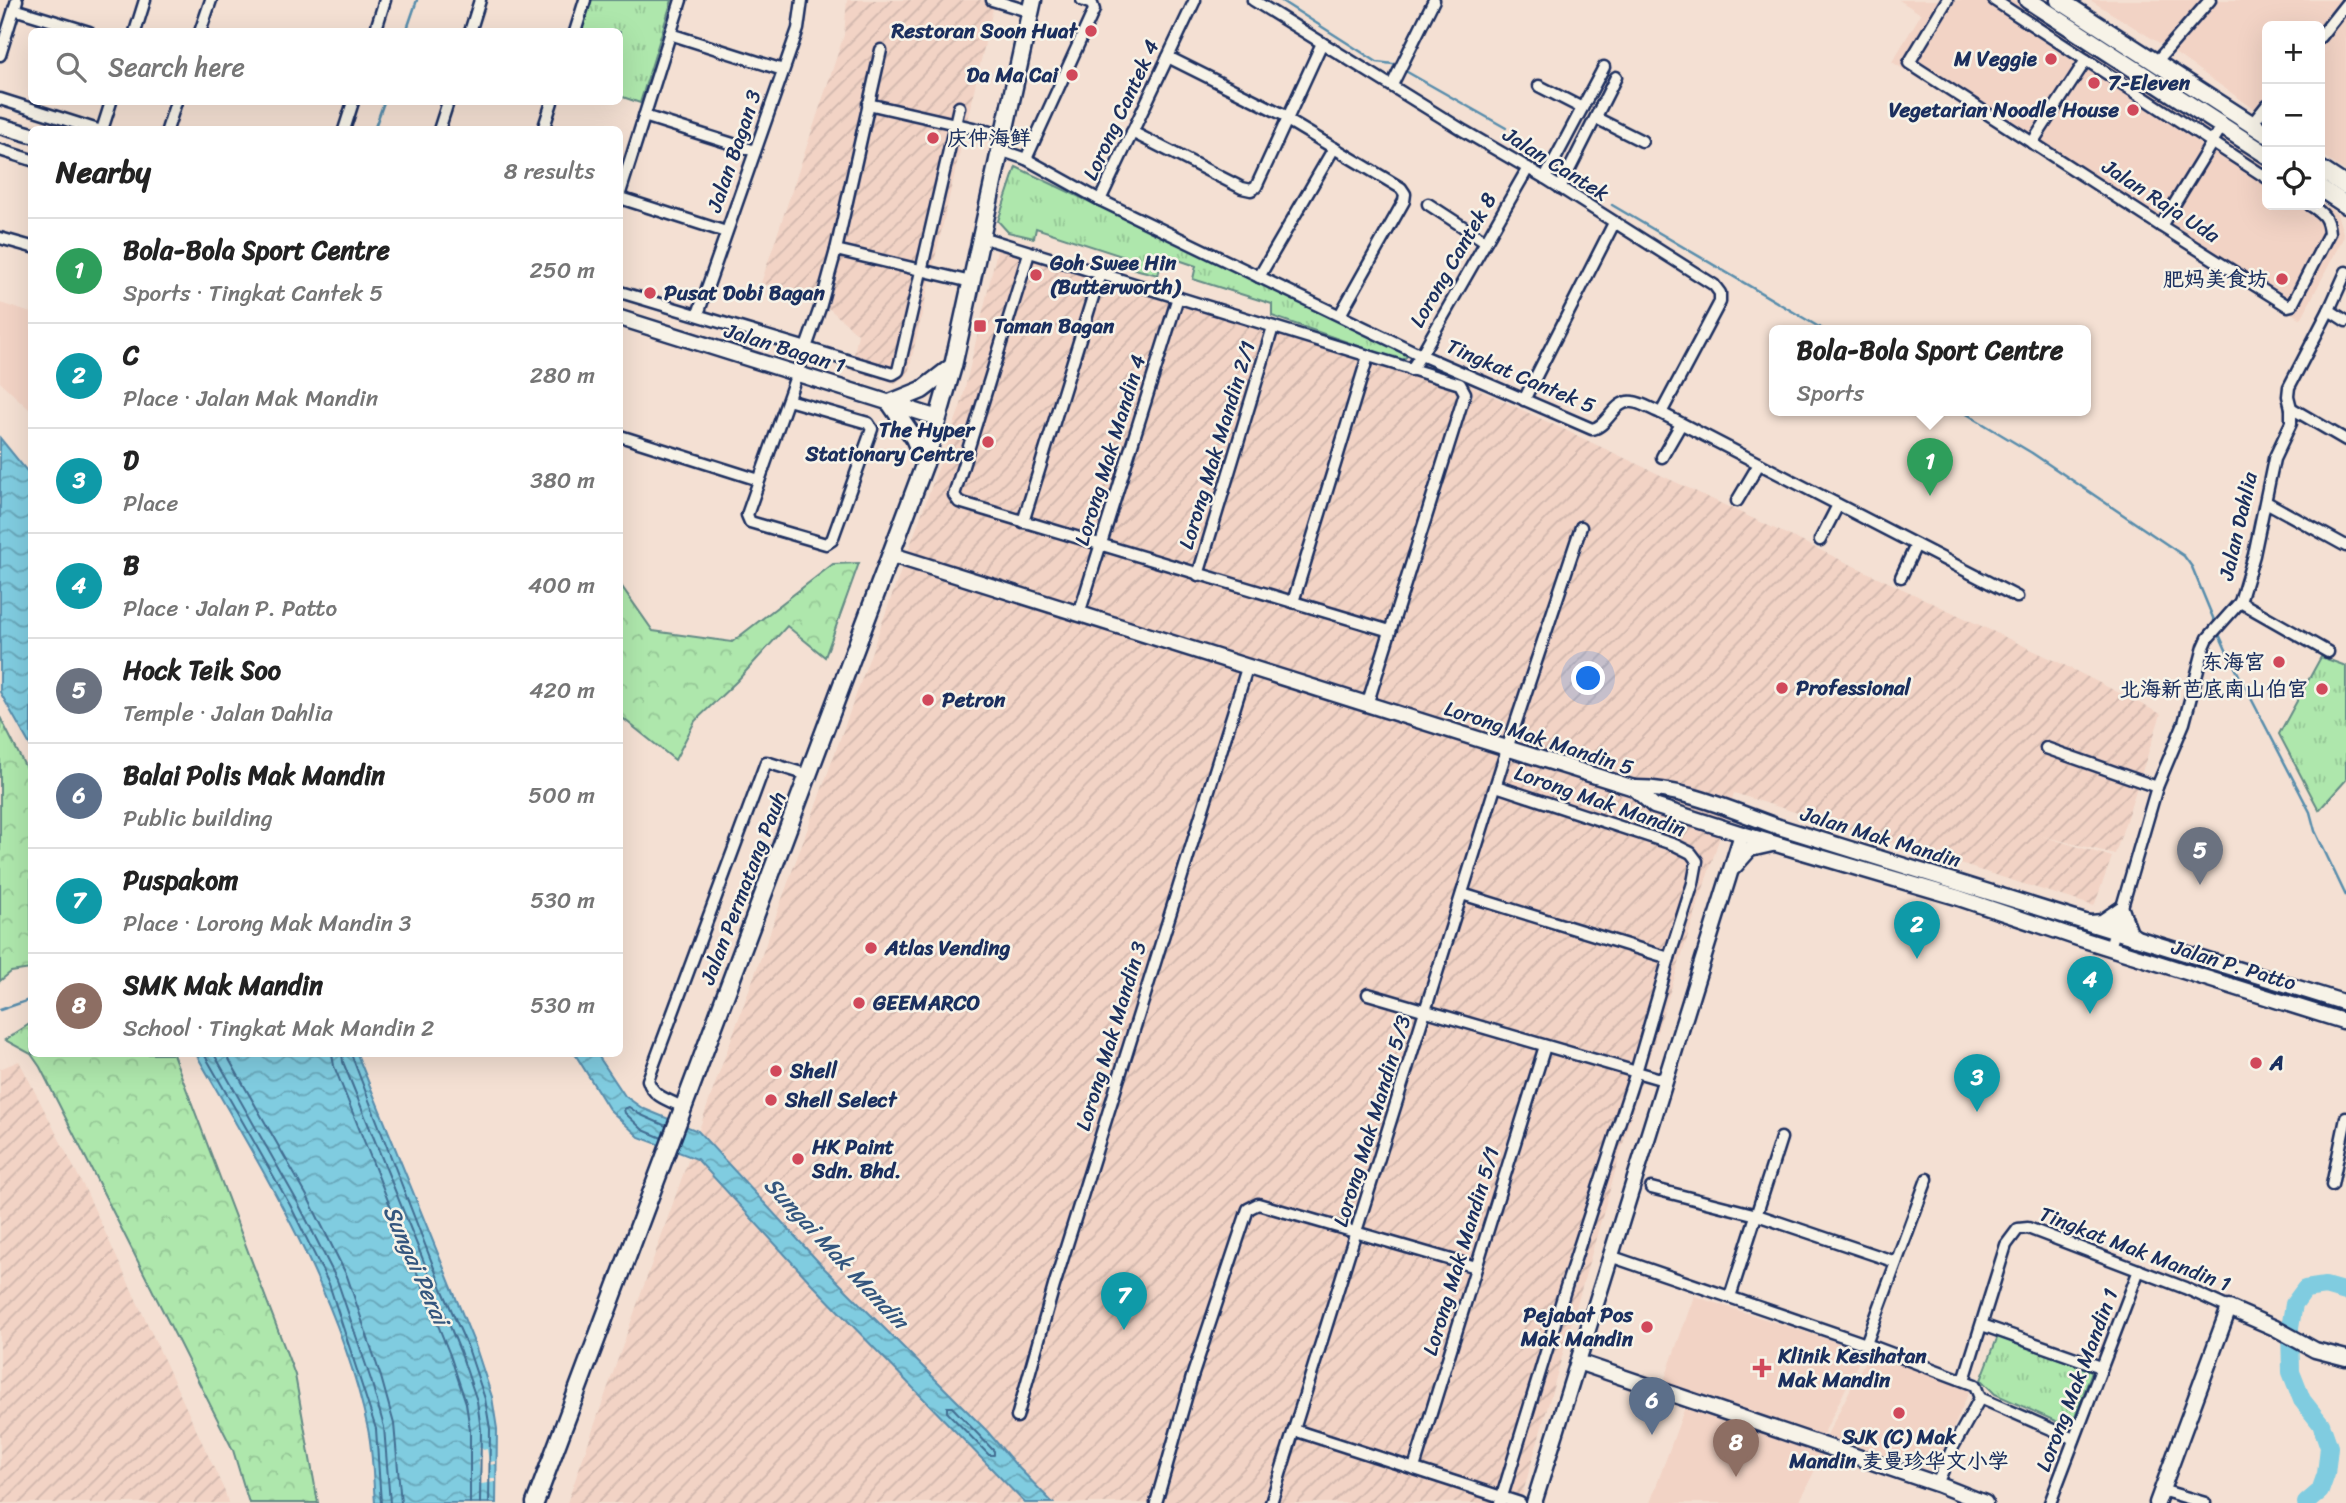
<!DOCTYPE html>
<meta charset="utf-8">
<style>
:root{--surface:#fff;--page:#f6f6f6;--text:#222;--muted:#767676;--line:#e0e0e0;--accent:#d1495b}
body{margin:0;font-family:Sriracha,"LXGW WenKai TC",sans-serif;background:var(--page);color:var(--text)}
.controls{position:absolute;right:21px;top:21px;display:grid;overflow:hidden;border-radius:10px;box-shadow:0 7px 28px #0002}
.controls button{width:63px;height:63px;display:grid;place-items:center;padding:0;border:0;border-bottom:2px solid var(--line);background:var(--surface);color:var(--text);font:35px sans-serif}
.you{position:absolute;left:1589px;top:679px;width:24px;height:24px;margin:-18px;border:5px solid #fff;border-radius:50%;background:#1a73e8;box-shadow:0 0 0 10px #1a73e833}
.badge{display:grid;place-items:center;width:46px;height:46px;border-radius:50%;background:var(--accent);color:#fff;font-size:23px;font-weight:700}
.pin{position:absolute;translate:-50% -58px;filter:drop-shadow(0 2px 4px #0008)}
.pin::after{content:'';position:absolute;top:37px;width:24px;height:21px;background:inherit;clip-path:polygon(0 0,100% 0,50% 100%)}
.popup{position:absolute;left:1769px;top:325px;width:322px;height:91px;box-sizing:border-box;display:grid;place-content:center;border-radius:10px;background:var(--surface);filter:drop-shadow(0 2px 5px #0005);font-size:23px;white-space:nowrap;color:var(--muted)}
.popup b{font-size:26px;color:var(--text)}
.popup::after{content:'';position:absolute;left:50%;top:100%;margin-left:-14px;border:14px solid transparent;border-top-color:var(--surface)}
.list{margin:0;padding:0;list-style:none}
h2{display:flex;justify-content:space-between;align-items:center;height:91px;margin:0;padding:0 28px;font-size:30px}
h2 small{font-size:23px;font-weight:400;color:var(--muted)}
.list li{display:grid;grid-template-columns:46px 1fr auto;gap:21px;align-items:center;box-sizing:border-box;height:105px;padding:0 28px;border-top:2px solid var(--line)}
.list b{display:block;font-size:26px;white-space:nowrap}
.list p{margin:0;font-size:23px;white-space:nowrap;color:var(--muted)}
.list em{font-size:23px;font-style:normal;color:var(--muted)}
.icon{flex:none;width:38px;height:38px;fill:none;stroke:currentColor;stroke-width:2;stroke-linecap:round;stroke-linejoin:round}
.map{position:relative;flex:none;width:2346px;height:1503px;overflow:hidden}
.search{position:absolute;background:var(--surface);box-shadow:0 7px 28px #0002;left:28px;top:28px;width:595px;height:77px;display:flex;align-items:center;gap:18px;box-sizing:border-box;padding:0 24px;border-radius:10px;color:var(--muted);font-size:26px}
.panel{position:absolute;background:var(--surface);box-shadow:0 7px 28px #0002;left:28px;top:126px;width:595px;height:931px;border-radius:10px}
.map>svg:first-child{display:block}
</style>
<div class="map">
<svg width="2346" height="1503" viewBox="0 0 2346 1503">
<defs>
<pattern id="industrial-furrows" width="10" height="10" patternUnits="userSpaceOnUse" patternTransform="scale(1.75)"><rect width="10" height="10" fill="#f2d3c5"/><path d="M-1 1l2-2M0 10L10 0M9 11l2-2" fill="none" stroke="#cfb5ac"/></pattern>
<pattern id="forest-crowns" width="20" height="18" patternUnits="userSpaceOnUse" patternTransform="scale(1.75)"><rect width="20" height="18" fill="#aee7ac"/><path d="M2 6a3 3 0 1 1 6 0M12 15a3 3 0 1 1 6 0" fill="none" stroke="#95c696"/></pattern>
<pattern id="park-tufts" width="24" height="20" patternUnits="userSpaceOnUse" patternTransform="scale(1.75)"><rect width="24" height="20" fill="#aee7ac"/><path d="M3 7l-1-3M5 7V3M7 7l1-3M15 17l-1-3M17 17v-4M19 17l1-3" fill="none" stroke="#95c696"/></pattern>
<pattern id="water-waves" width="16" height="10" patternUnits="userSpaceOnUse" patternTransform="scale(1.75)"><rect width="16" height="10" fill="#80cce0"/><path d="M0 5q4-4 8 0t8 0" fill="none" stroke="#68a6b9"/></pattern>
</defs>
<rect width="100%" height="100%" fill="#f4e0d3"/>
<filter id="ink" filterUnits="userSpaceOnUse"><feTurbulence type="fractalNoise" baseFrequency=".0143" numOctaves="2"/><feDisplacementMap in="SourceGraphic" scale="14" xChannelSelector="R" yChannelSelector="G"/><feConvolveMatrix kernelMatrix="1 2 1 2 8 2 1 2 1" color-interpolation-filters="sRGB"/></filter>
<g filter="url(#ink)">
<!-- built -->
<g fill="#f2d3c5">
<path d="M1899 0H2013L2267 168V205H2320V202L2337 214 2344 236 2301 319 1892 62 1921 14Z"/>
<path d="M2090 0H2346V172L2320 154V26H2267V118L2169 49Z"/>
<path d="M0 303 31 313V411L0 382Z"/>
<path d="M1694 1296 1864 1351 1822 1437 1663 1384Z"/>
<path d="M1869 1353 1970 1389 1935 1472 1826 1437Z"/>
<path d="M1685 1407 1824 1451 1799 1503H1650Z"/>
</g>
<!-- industrial -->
<g fill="url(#industrial-furrows)">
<path d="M847 0H995L908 374 895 383 851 370 858 334 826 306 761 283 844 35Z"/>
<path d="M999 242 1463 382 2060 663 2161 714 2115 854 2042 836 2112 857 2094 906 1734 793 1640 1085 1520 1503H567L719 1073 961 405Z"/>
<path d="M19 1061 86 1191 225 1492 228 1503H0V1069Z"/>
</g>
<!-- forest -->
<g fill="url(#forest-crowns)" stroke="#648b85" stroke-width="2">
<path d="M859 563 825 657 787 626 737 681 695 721 675 760 620 716V584L653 631 732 642 833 564Z"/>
<path d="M0 717 31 778V969L11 972 0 981Z"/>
<path d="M31 1023 32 1054H173L295 1375 318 1503H249L233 1450 40 1067 31 1054 5 1040Z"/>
</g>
<!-- park -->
<g fill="url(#park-tufts)" stroke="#648b85" stroke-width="2">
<path d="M591 0H672L640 103 620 96V32L581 31Z"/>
<path d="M1016 167 1410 353 1402 361 1272 316V304L1193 279 1196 266 1164 255 1158 275 1127 267 1131 259 1036 228 1034 238 1008 232 998 221Z"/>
<path d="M2321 657 2346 666V780L2319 810 2279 734Z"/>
<path d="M1998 1336 2092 1371 2071 1428 1995 1394 1981 1380Z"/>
</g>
<!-- water -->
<g fill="url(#water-waves)" stroke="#588dac" stroke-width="2">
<path d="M0 438 31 476V747L0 692Z"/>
<path d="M196 1054H357L475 1345 492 1397 497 1429 496 1503H375C373 1479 373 1453 368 1429 339 1292 264 1173 196 1054Z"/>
<path d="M575 1054H597L625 1096 642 1108 698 1131 825 1269 987 1431 1015 1464 1053 1503H1025L811 1283 697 1159 639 1137 609 1109Z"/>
</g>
<!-- pier -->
<path fill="#f4e0d3" d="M482 1447 483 1450 487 1449 489 1462 496 1461V1464L489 1465 490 1479H496V1482L481 1484 478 1458 480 1457 479 1448Z"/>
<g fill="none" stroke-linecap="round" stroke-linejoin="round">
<!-- shore -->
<g stroke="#436e92" stroke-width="2">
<path d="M204 1054 290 1205 329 1284 376 1429 381 1503"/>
<path d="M214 1054 297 1201 337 1280 371 1380 384 1427 390 1503"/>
<path d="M226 1054 307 1196 347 1276 381 1377 394 1424 401 1503"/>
<path d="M332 1054 334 1066 450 1355 466 1403 470 1430V1503"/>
<path d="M342 1054 343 1062 460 1351 477 1401 481 1430 480 1503"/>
<path d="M351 1054 443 1291 468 1348 485 1399 490 1429 489 1503"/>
<path d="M662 1138 643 1130 625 1113 624 1109 629 1107 639 1114 666 1126"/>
<path d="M947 1407H952L994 1451V1455H989L947 1412Z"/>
</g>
<!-- stream -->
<g stroke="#588dac" stroke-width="2.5">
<path d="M1280 0 1377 62 1393 64 1506 128"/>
<path d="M406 32 417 0"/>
<path d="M374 130 384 102"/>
<path d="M1612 205 1824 330"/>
<path d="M1960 410 2032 453 2184 556 2192 567 2216 625"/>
<path d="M2218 632 2227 652 2310 812 2315 831 2346 896"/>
<path d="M0 1010 32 999"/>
</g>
<!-- river -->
<path stroke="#80cce0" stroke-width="18" d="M2306 1503 2320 1491 2326 1474 2329 1447 2321 1424 2302 1400 2291 1372 2290 1328 2294 1304 2305 1289 2325 1286 2346 1292"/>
<defs>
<g id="street">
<path d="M992 0 1031 12"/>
<path d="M1253 0 1464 131 1545 178 1714 285 1720 293V302L1661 413"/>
<path d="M1947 0 1909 63 2161 226 2288 306 2292 305 2329 233C2328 218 2323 213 2310 205"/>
<path d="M1994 0 2267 178"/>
<path d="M14 9 89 32"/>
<path d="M135 32 145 0"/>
<path d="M200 32 211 0"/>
<path d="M375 32 385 0"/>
<path d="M470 32 480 0"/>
<path d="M575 32 585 0"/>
<path d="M670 34 783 70"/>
<path d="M2320 37 2346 4"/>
<path d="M0 55 17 0"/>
<path d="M1168 57 1288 117"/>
<path d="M2157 61 2210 0"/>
<path d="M1392 85 1434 0"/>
<path d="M1539 86 1582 108"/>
<path d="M0 99 98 130"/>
<path d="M868 104 1004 135"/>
<path d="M644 116 755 151"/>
<path d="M1596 118 1642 141"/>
<path d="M1287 120 1401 188 1405 194 1404 201 1340 315"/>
<path d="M2252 124 2267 105"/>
<path d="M102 130 111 102"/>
<path d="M167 130 176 102"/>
<path d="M344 130 353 102"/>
<path d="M439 130 448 102"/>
<path d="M543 130 552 102"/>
<path d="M1132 132 1242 188 1251 190 1256 187 1322 43"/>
<path d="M2032 143 2086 60"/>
<path d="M0 150 32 160"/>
<path d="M1000 150 1026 159 1100 200 1421 355 1592 429C1609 426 1614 399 1633 402 1642 403 1653 410 1661 413L2017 597"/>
<path d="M1026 159 1094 10 1092 4 1082 0"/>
<path d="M1545 178 1604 67"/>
<path d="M1560 188 1616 77"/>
<path d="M620 193 681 0"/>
<path d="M620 198 726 232"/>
<path d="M1100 200 1195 0"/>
<path d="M1428 204 1485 241"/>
<path d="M2161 226 2222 126"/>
<path d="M981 237 1460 384 1465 393 1367 705"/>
<path d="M0 238 32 247"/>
<path d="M836 250 971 282"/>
<path d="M1029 253 954 495 959 502 1390 631"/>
<path d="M1259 277 1334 148"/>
<path d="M620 292 893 374 898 371 959 107"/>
<path d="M2329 310 2346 321"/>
<path d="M698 314 798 29 802 0"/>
<path d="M1411 370 1421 355 1528 168"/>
<path d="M788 400 868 423 872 429 832 540 826 544 750 522 747 515 820 308 836 250 881 50"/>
<path d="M1524 400 1614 223"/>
<path d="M2291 408 2346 440"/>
<path d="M620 436 759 480"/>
<path d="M1662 457 1681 424"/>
<path d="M1737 501 1759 464"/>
<path d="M2266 502 2346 546"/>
<path d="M1023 522 1100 274"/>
<path d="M1820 540 1838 505"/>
<path d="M1198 575 1273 327"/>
<path d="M1901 577 1916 545"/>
<path d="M1293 602 1368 356"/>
<path d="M2240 602 2328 652"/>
<path d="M1079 614 1178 297"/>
<path d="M2046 748 2157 787"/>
<path d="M1496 786 1675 845 1691 853 1697 861 1693 883 1669 958 1636 1072 1565 1290 1500 1503"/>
<path d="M1462 894 1669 958"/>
<path d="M2110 948 2157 787 2184 723 2204 647 2208 638 2240 602 2254 555 2274 459 2291 423V408L2288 396 2289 387 2329 310 2346 272"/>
<path d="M1368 994 1664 1080"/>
<path d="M683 1107C668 1100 653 1097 648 1080L766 762 808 775"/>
<path d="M2332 1185 2346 1118"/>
<path d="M1651 1188 1757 1215 1896 1262"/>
<path d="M1610 1256 1866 1344 1975 1385 1980 1398 1953 1447 1937 1484"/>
<path d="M1730 1297 1781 1138"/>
<path d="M1982 1325 2101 1367"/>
<path d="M1866 1344 1927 1179"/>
<path d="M1964 1380 2006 1245 2018 1229 2028 1228 2185 1288 2229 1308"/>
<path d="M1980 1398 2074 1439"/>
<path d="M1017 1417 1054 1286 1247 668"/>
<path d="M1294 1430 1520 1503"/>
<path d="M1414 1468 1545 1046"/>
<path d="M2161 1490 2205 1503"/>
<path d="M1156 1503 1192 1377 1248 1209 1258 1204 1476 1267"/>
<path d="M1271 1503 1507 749 1581 527"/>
<path d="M2050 1503 2139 1270"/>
</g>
<g id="secondary">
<path d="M0 126 32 135"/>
<path d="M620 318 938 418"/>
<path d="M892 555 1634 788 1654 806 1742 834 1956 897 2078 938 2346 1022"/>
<path d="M1634 788C1683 787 1733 811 1779 827L2346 1003"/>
<path d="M1734 867 1750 849 1772 844"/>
<path d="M2091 923 2102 922 2121 909 2130 933 2136 938"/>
<path d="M1578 1362 1937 1484 1985 1503"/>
<path d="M1534 1503 1742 834"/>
<path d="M2157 1503 2229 1308 2275 1328 2315 1350 2346 1358"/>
</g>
<g id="primary">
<path d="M2028 0 2267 155"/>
<path d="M2059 0 2267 134"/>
<path d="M2320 169 2346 186"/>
<path d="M2320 188 2346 205"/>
<path d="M925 463 914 438 890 403 922 390 953 366"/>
<path d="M535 1503 925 463 953 366 1033 0"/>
</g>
</defs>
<!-- street casing -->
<use href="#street" stroke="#1b2f5e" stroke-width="15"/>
<!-- secondary casing -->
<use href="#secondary" stroke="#1b2f5e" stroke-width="19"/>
<!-- primary casing -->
<use href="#primary" stroke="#1b2f5e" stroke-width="21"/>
<!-- street -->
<use href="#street" stroke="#f7f3e8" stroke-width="10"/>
<!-- secondary -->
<use href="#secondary" stroke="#f7f3e8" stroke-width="14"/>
<!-- primary -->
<use href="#primary" stroke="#f7f3e8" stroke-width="16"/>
</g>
</g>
<!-- markers -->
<g fill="#d1495b" stroke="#f7f3e8" stroke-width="2.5">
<circle cx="1091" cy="31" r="7"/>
<circle cx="2051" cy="59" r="7"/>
<circle cx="1072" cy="75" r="7"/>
<circle cx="2094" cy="83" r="7"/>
<circle cx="2133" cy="110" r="7"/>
<circle cx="933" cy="138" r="7"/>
<circle cx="1036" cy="275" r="7"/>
<circle cx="2282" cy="279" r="7"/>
<circle cx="650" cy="293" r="7"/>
<rect x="973" y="319" width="14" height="14" rx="3.5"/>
<circle cx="988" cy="442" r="7"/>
<circle cx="2279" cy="662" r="7"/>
<circle cx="1782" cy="688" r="7"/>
<circle cx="2322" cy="689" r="7"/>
<circle cx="928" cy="700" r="7"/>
<circle cx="871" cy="948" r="7"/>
<circle cx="859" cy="1003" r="7"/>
<circle cx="2256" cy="1063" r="7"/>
<circle cx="776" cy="1071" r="7"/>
<circle cx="771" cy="1100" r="7"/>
<circle cx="798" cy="1159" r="7"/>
<circle cx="1647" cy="1327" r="7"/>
<path d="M1758.5 1357.5h7v7h7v7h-7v7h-7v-7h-7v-7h7z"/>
<circle cx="1899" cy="1413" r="7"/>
</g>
<g text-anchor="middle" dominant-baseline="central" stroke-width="5" stroke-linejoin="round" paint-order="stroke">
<!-- poi labels -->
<g font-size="21" font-weight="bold" fill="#1b2f5e" stroke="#f7f3e8" text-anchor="start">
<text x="1077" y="31" text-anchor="end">Restoran Soon Huat</text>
<text x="2037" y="59" text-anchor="end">M Veggie</text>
<text x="1058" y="75" text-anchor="end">Da Ma Cai</text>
<text x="2108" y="83">7-Eleven</text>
<text x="2119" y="110" text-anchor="end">Vegetarian Noodle House</text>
<text x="947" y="138">庆仲海鲜</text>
<text x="1050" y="263">Goh Swee Hin<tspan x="1050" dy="24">(Butterworth)</tspan></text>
<text x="2268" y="279" text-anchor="end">肥妈美食坊</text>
<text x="664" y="293">Pusat Dobi Bagan</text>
<text x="994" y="326">Taman Bagan</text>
<text x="974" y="430" text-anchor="end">The Hyper<tspan x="974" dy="24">Stationary Centre</tspan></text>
<text x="2265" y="662" text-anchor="end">东海宫</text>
<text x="1796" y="688">Professional</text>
<text x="2308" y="689" text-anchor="end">北海新芭底南山伯宫</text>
<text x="942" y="700">Petron</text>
<text x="885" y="948">Atlas Vending</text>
<text x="873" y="1003">GEEMARCO</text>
<text x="2270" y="1063">A</text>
<text x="790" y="1071">Shell</text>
<text x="785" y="1100">Shell Select</text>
<text x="812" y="1147">HK Paint<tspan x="812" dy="24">Sdn. Bhd.</tspan></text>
<text x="1633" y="1315" text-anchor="end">Pejabat Pos<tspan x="1633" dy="24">Mak Mandin</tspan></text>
<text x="1778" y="1356">Klinik Kesihatan<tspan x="1778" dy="24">Mak Mandin</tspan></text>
<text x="1899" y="1437" text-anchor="middle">SJK (C) Mak<tspan x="1899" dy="24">Mandin 麦曼珍华文小学</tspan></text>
</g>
<!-- street labels -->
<g font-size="21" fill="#1b2f5e" stroke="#f7f3e8">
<text transform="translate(1121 110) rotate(-65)">Lorong Cantek 4</text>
<text transform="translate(734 151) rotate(-71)">Jalan Bagan 3</text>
<text transform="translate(1556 164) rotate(32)">Jalan Cantek</text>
<text transform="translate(2161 201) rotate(33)">Jalan Raja Uda</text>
<text transform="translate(1453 260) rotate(-60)">Lorong Cantek 8</text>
<text transform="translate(785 348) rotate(17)">Jalan Bagan 1</text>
<text transform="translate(1521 376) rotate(23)">Tingkat Cantek 5</text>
<text transform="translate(1217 445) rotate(-73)">Lorong Mak Mandin 2/1</text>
<text transform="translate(1110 450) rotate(-73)">Lorong Mak Mandin 4</text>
<text transform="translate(2238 526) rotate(-77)">Jalan Dahlia</text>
<text transform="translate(1539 738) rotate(18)">Lorong Mak Mandin 5</text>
<text transform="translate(1600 801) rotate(19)">Lorong Mak Mandin</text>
<text transform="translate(1881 837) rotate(17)">Jalan Mak Mandin</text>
<text transform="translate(743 888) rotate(-69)">Jalan Permatang Pauh</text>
<text transform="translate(2234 965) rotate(17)">Jalan P. Patto</text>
<text transform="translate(1111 1036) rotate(-73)">Lorong Mak Mandin 3</text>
<text transform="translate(1372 1121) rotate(-73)">Lorong Mak Mandin 5/3</text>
<text transform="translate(2135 1249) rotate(21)">Tingkat Mak Mandin 1</text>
<text transform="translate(1461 1251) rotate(-73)">Lorong Mak Mandin 5/1</text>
<text transform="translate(2077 1380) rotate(-69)">Lorong Mak Mandin 1</text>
</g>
<!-- water labels -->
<g font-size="23" font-style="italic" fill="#34567e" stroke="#f7f3e8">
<text transform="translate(836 1253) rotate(47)">Sungai Mak Mandin</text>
<text transform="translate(416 1265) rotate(66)">Sungai Perai</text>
</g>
</g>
</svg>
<div class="controls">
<button>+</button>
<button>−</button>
<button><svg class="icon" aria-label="locate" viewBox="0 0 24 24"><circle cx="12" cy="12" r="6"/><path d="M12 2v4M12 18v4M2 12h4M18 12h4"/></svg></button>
</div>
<div class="you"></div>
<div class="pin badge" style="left:1930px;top:496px;background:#2e9e5b">1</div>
<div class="popup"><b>Bola-Bola Sport Centre</b>Sports</div>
<div class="pin badge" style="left:1917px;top:959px;background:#0f9aa8">2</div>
<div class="pin badge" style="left:1977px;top:1112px;background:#0f9aa8">3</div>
<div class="pin badge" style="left:2090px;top:1014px;background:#0f9aa8">4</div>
<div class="pin badge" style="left:2200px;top:885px;background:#6b7280">5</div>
<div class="pin badge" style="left:1652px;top:1435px;background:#5c6f8a">6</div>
<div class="pin badge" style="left:1124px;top:1330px;background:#0f9aa8">7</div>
<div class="pin badge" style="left:1736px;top:1477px;background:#8d6e63">8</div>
<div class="search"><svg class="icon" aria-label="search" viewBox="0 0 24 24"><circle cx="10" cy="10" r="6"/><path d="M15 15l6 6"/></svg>Search here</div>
<section class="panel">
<h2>Nearby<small>8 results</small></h2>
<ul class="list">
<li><span class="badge" style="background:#2e9e5b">1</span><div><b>Bola-Bola Sport Centre</b><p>Sports · Tingkat Cantek 5</p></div><em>250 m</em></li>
<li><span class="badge" style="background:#0f9aa8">2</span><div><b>C</b><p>Place · Jalan Mak Mandin</p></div><em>280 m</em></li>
<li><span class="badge" style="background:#0f9aa8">3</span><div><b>D</b><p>Place</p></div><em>380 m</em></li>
<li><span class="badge" style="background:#0f9aa8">4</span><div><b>B</b><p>Place · Jalan P. Patto</p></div><em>400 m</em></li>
<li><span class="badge" style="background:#6b7280">5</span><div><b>Hock Teik Soo</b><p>Temple · Jalan Dahlia</p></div><em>420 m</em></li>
<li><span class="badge" style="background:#5c6f8a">6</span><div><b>Balai Polis Mak Mandin</b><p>Public building</p></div><em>500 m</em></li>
<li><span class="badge" style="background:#0f9aa8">7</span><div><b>Puspakom</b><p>Place · Lorong Mak Mandin 3</p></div><em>530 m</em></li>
<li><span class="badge" style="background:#8d6e63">8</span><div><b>SMK Mak Mandin</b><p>School · Tingkat Mak Mandin 2</p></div><em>530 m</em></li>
</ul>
</section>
</div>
